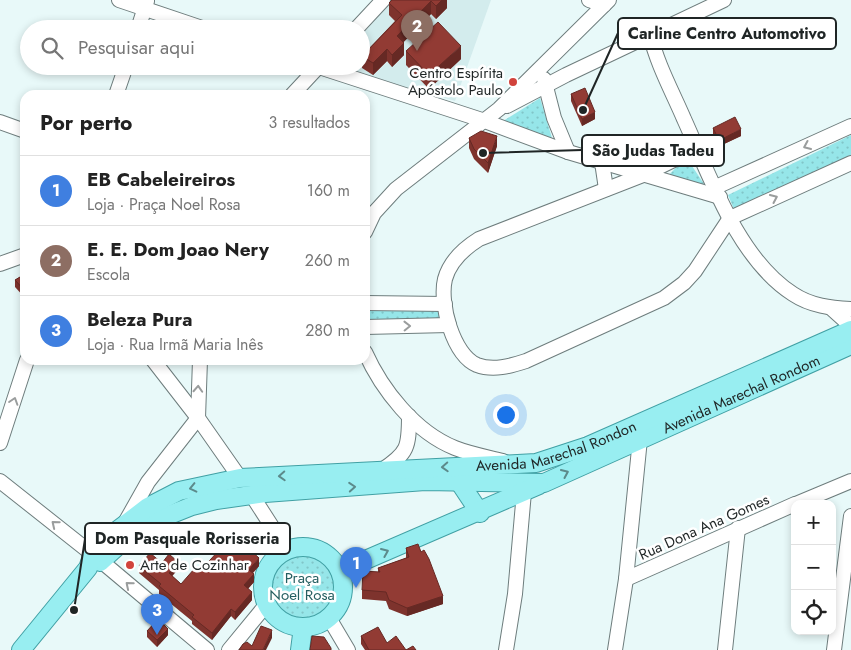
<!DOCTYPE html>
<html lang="pt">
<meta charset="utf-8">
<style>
:root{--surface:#fff;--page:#f2f2f2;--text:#222;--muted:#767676;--line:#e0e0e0;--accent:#ea580c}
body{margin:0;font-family:Jost,sans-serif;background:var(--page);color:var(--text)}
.controls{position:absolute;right:15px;bottom:15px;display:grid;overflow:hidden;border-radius:10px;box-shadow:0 2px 8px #0003}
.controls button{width:45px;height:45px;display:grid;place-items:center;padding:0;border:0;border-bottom:1px solid var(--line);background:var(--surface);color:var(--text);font:25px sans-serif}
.you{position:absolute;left:505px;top:414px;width:18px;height:18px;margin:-12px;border:4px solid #fff;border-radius:50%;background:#1a73e8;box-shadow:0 0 0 8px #1a73e833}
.badge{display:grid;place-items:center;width:32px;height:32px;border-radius:50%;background:var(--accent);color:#fff;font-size:16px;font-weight:700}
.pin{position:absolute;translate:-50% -41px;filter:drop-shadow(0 1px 2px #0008)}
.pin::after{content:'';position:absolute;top:26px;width:18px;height:15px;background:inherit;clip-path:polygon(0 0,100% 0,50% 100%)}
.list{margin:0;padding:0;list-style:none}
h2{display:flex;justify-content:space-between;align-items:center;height:65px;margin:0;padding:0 20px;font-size:21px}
h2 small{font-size:16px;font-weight:400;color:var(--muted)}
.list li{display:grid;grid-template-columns:32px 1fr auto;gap:15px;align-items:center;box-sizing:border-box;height:70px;padding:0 20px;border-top:1px solid var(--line)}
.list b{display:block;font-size:19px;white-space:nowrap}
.list p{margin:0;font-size:16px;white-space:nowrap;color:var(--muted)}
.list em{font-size:16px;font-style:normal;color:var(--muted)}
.icon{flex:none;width:28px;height:28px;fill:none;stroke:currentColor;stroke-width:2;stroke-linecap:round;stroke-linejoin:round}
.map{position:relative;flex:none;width:851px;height:650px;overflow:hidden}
.search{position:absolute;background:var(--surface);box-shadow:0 2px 8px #0003;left:20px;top:20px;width:350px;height:55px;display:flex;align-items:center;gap:12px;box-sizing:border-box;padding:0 18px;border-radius:28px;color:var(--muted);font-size:19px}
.panel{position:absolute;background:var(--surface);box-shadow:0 2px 8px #0003;left:20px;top:90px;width:350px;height:275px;border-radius:15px}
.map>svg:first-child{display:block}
</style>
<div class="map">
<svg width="851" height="650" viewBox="0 0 851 650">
<defs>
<pattern id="park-dots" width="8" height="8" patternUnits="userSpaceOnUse" patternTransform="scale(1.25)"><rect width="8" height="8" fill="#96e6e9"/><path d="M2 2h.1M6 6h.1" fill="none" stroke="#81c5c8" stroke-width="1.8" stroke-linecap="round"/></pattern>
</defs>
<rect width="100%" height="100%" fill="#e8f9f9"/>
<!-- built -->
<path fill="#d3eced" d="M393 0H491L455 101 334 67 361 66V36Z"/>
<!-- park -->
<g fill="url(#park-dots)">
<path d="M540 98 552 138 503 121Z"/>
<path d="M851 135V161L736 214 728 195Z"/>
<path d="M686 157 706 187 668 176Z"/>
<path d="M367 306 440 307 441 325 369 326Z"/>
<circle cx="302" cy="586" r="32"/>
</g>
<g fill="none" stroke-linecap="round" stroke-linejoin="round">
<defs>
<g id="minor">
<path d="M119 0 205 29"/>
<path d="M589 0 604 5"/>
<path d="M138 29 147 1"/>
<path d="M356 29 383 0"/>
<path d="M650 34C657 64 672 91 684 119 710 176 738 259 793 294 811 306 831 308 851 309"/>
<path d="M316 66 482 120 568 152 720 197"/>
<path d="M544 79 554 118 568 152"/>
<path d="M116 95 126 66"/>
<path d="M292 95 319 66"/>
<path d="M507 106 566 75 724 0"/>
<path d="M0 122 25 131"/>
<path d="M698 148 643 175 479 239C463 249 450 261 445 279 439 303 453 355 477 365 493 371 511 366 526 361L664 298 684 283 695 271 730 218 851 163"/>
<path d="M602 162 606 189"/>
<path d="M716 187 851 126"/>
<path d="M365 232 374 213 396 189 499 109 609 0"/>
<path d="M0 264 25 255"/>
<path d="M365 303 445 304"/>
<path d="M831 308 851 326"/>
<path d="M365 327 449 325"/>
<path d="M365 352C382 390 415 432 455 448 470 454 487 457 503 461"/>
<path d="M153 360 198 418 240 478"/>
<path d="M0 443 27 360"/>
<path d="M382 470C408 453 409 447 409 416"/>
<path d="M0 481 101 561 207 650"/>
<path d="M251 494 287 550"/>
<path d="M796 504 851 481"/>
<path d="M126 521 148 482 198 418 200 360"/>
<path d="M626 579 795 504"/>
<path d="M329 618 348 650"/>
<path d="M229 650 266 605"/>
<path d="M506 650 515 594 524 492"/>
<path d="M615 650 626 579 640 439"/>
<path d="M725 650 738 528"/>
<path d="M834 650 851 516"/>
</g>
<g id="major">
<path d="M458 480 480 513"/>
<circle cx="303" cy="587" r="40"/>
<path id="s1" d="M100 562 122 542 152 522 192 506 216 500 265 493 425 481 544 483 851 345"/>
<path d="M340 571 539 485"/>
<path id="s2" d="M21 650 88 568 93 554 110 536 148 507 179 491 240 478 536 463 588 446 851 330"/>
<path d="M300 650 303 627"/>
</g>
</defs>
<!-- minor casing -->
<use href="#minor" stroke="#6e7d7d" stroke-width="16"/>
<!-- major casing -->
<use href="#major" stroke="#41a0a4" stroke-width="20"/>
<!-- minor -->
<use href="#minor" stroke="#fff" stroke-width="14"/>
<!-- major -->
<use href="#major" stroke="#98eef1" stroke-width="18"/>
</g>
<!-- wall -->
<g fill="#7e332d">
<path d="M447 0V8L436 19 431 14 403 42 404 55 392 67 387 61 373 75 362 68V56L395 21 389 15V3Z"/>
<path d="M406 51 461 59 429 89 406 65Z"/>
<path d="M571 94 595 119 582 126 571 101Z"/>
<path d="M713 128 741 136 724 144 723 142 718 144 713 134Z"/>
<path d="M469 138 497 146 488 173 474 159 469 148Z"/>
<path d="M25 274V298L15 287V280Z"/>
<path d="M406 548 421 552 443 604 407 616 389 609 386 601 362 599V590L378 572V568L406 558Z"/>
<path d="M227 551 259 566 253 573 254 582 248 589 252 600 235 620 231 616 212 640 192 624V621L159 594V590L139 573V566L178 569 172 576 181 584Z"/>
<path d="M147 631 168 635 157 647 147 637Z"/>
<path d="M361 636 387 643 406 650H416H365L361 644Z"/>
</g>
<!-- shaded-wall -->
<g fill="#662924">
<path d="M442 0H447V8L436 19V6Z"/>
<path d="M431 1V14L397 49V36Z"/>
<path d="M404 43V55L392 67V55Z"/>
<path d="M461 46V59L429 89V75Z"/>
<path d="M387 49V61L373 75V63Z"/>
<path d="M595 112V119L582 126V119Z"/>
<path d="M741 129V136L724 144V138Z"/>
<path d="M723 135V142L718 144V138Z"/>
<path d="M497 136V146L488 173V163Z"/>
<path d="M259 558V566L249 577V570Z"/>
<path d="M178 562V569L169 580V573Z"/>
<path d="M254 574V582L244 593V585Z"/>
<path d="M252 592V600L235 620V612Z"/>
<path d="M443 596V604L407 616V608Z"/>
<path d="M231 609V616L212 640V633Z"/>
<path d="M168 629V635L157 647V640Z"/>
<path d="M272 630V638L266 650H263Z"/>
</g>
<!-- building -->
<g fill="#923b34" stroke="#662924">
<path d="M392 0H442L436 6 431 1 397 36 404 43 392 55 387 49 373 63 362 56 402 15 389 3Z"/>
<path d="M438 22 461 46 429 75 406 51Z"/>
<path d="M585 88 595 112 582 119 571 94Z"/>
<path d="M735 117 741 129 724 138 723 135 718 138 713 128Z"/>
<path d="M481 131 497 136 488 163 474 149 469 138Z"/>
<path d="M25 274V291L15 280Z"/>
<path d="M238 539 259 558 249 570 254 574 244 585 252 592 235 612 231 609 212 633 192 617 194 615 159 586 161 584 139 566 150 553 162 563 169 554 178 562 169 573 181 584 195 568 199 572 222 547 227 551Z"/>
<path d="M418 544 421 552 424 550 429 559 443 596 407 608 389 600 386 592 362 590 363 571 380 572 378 568 409 557 406 548Z"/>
<path d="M158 619 168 629 157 640 147 631Z"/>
<path d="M261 626 272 630 263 650H239L243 644 247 642 252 646Z"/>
<path d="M378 627 387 643 396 636 406 650 413 646 416 650H369L361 636Z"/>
<path d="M312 636 324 637 331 648V650H310Z"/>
</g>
<!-- one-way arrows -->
<defs><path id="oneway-chevron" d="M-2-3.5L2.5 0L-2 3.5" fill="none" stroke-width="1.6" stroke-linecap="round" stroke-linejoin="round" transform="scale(1.25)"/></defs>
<g stroke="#9a9d9d">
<use href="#oneway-chevron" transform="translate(807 146) rotate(156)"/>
<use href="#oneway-chevron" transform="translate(774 198) rotate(-24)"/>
<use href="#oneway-chevron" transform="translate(407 326) rotate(-1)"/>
<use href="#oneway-chevron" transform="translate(198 389) rotate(-87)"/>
<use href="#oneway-chevron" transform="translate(14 401) rotate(-72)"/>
<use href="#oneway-chevron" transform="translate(55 524) rotate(-141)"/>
<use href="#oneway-chevron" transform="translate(129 585) rotate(-140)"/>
</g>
<g stroke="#5c8a8b">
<use href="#oneway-chevron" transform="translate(445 467) rotate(177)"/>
<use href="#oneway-chevron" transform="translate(565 473) rotate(-24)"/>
<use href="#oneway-chevron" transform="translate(282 476) rotate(177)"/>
<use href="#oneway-chevron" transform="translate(352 487) rotate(-4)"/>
<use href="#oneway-chevron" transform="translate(193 488) rotate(167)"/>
<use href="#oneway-chevron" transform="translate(385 552) rotate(-23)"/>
</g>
<!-- markers -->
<g fill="#d1433c" stroke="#fff" stroke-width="2">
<circle cx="513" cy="82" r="5"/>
<circle cx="130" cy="565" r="5"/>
</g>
<g text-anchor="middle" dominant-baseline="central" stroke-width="5" stroke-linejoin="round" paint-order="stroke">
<!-- poi labels -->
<g font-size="15" fill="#1f2525" stroke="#fff" text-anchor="end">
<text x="503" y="73">Centro Espírita<tspan x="503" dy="17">Apóstolo Paulo</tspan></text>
<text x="140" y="565" text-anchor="start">Arte de Cozinhar</text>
</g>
<!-- street labels -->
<g font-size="15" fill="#1f2525" stroke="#fff">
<text stroke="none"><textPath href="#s1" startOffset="679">Avenida Marechal Rondom</textPath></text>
<text stroke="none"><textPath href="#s2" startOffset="610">Avenida Marechal Rondon</textPath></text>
<text transform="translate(704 527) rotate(-24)">Rua Dona Ana Gomes</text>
</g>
<!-- park labels -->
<g font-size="15" fill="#255f61" stroke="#fff">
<text x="302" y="578">Praça<tspan x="302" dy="17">Noel Rosa</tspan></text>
</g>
</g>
<!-- callouts -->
<path fill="none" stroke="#1f2525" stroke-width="2" d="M583 110L618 33M483 153L582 150M74 610L85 539"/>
<g fill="#1f2525" stroke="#fff" stroke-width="2">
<circle cx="583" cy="110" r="5"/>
<circle cx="483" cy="153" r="5"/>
<circle cx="74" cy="610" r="5"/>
</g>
<g fill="#fff" stroke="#1f2525" stroke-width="2">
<rect x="618" y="18" width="218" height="31" rx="5"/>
<rect x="582" y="135" width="142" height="31" rx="5"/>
<rect x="85" y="523" width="205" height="31" rx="5"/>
</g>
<g font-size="16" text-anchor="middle" font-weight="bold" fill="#1f2525">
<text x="727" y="39">Carline Centro Automotivo</text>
<text x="653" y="156">São Judas Tadeu</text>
<text x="187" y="544">Dom Pasquale Rorisseria</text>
</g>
</svg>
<div class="controls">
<button>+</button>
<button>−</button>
<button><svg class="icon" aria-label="locate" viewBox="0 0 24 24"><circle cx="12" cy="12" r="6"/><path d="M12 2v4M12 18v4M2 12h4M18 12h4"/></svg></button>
</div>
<div class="you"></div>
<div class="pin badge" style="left:356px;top:588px;background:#3f7fe0">1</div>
<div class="pin badge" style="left:417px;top:51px;background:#8d6e63">2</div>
<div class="pin badge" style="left:157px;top:635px;background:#3f7fe0">3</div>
<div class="search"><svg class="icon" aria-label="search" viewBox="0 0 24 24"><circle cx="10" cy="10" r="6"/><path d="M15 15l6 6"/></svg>Pesquisar aqui</div>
<section class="panel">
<h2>Por perto<small>3 resultados</small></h2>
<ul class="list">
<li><span class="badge" style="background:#3f7fe0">1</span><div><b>EB Cabeleireiros</b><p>Loja · Praça Noel Rosa</p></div><em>160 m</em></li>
<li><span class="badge" style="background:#8d6e63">2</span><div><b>E. E. Dom Joao Nery</b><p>Escola</p></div><em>260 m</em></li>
<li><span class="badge" style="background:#3f7fe0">3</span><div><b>Beleza Pura</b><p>Loja · Rua Irmã Maria Inês</p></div><em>280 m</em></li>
</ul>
</section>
</div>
